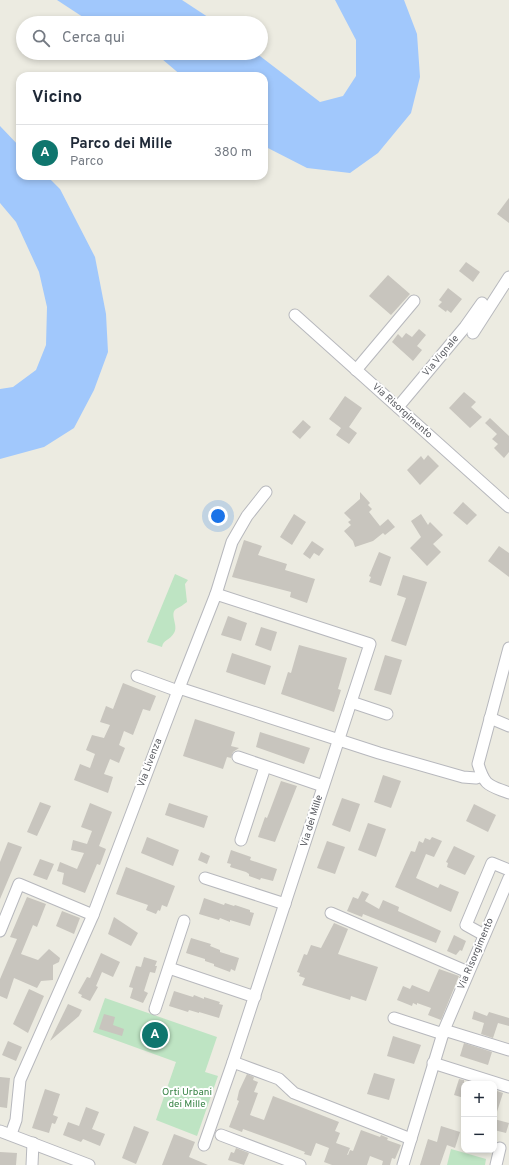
<!DOCTYPE html>
<html lang="it">
<meta charset="utf-8">
<style>
:root{--surface:#fff;--page:#f6f6f7;--text:#1f2937;--muted:#747a83;--line:#e0e1e3;--accent:#0f766e}
body{margin:0;font-family:Overpass,sans-serif;background:var(--page);color:var(--text)}
.controls{position:absolute;right:12px;bottom:12px;display:grid;overflow:hidden;border-radius:8px;box-shadow:0 2px 6px #0003}
.controls button{width:36px;height:36px;display:grid;place-items:center;padding:0;border:0;border-bottom:1px solid var(--line);background:var(--surface);color:var(--text);font:20px sans-serif}
.you{position:absolute;left:218px;top:516px;width:14px;height:14px;margin:-10px;border:3px solid #fff;border-radius:50%;background:#1a73e8;box-shadow:0 0 0 6px #1a73e833}
.badge{display:grid;place-items:center;width:26px;height:26px;border-radius:50%;background:var(--accent);color:#fff;font-size:13px;font-weight:700}
.pin{position:absolute;translate:-50% -50%;border:2px solid #fff;box-shadow:0 1px 4px #0006}
.list{margin:0;padding:0;list-style:none}
h2{display:flex;justify-content:space-between;align-items:center;height:52px;margin:0;padding:0 16px;font-size:17px}
h2 small{font-size:13px;font-weight:400;color:var(--muted)}
.list li{display:grid;grid-template-columns:26px 1fr auto;gap:12px;align-items:center;box-sizing:border-box;height:56px;padding:0 16px;border-top:1px solid var(--line)}
.list b{display:block;font-size:15px;white-space:nowrap}
.list p{margin:0;font-size:13px;white-space:nowrap;color:var(--muted)}
.list em{font-size:13px;font-style:normal;color:var(--muted)}
.icon{flex:none;width:22px;height:22px;fill:none;stroke:currentColor;stroke-width:2;stroke-linecap:round;stroke-linejoin:round}
.map{position:relative;flex:none;width:509px;height:1165px;overflow:hidden}
.search{position:absolute;background:var(--surface);box-shadow:0 2px 6px #0003;left:16px;top:16px;width:252px;height:44px;display:flex;align-items:center;gap:10px;box-sizing:border-box;padding:0 14px;border-radius:22px;color:var(--muted);font-size:15px}
.panel{position:absolute;background:var(--surface);box-shadow:0 2px 6px #0003;left:16px;top:72px;width:252px;height:108px;border-radius:12px}
.map>svg:first-child{display:block}
</style>
<div class="map">
<svg width="509" height="1165" viewBox="0 0 509 1165">
<rect width="100%" height="100%" fill="#ecebe1"/>
<!-- green -->
<g fill="#bee4c3">
<path d="M175 574 188 580 185 584 187 602C183 605 180 607 176 609 169 614 179 626 174 633 170 640 163 640 162 647L147 642Z"/>
<path d="M105 998 217 1037 205 1072 218 1076 197 1136 156 1120 176 1062 93 1032Z"/>
<path d="M451 1149 486 1159 485 1165H447Z"/>
</g>
<!-- water -->
<g fill="#a1c8fc">
<path d="M57 0H182L217 23H92Z"/>
<path d="M335 0H404L417 34 420 77 411 113 378 153 350 173 307 168 264 146V76H182L162 59 151 53H256L320 102 343 96 356 76V40Z"/>
<path d="M0 126 20 147V176H47L60 189 95 257 106 314 108 352 94 390 74 428 44 447 0 459V389L13 387 36 370 46 345 47 307 39 272 16 222 0 203Z"/>
</g>
<!-- building -->
<g fill="#c8c5be">
<path d="M509 198V223L497 214Z"/>
<path d="M466 262 480 272 473 282 459 271Z"/>
<path d="M388 275 410 294 391 315 369 296Z"/>
<path d="M448 288 462 299 451 313 447 310 446 312 438 306 442 302 439 300Z"/>
<path d="M419 329 426 335 417 346 422 350 413 361 392 342 398 334 402 338 406 333 412 337Z"/>
<path d="M464 392 476 402 471 407 482 417 470 428 449 408Z"/>
<path d="M345 396 362 408 349 427 357 433 349 444 336 435 341 428 329 419Z"/>
<path d="M490 418 509 436V452L504 458 494 448 498 444 492 439 497 434 485 423Z"/>
<path d="M303 420 311 427 300 439 292 432Z"/>
<path d="M428 455 439 466 420 485 407 470 421 456 424 460Z"/>
<path d="M360 492 370 503 368 505 372 509 369 512 380 526 388 519 395 527 385 535 383 533 373 541 355 547 353 541 344 531 351 525 348 522 351 520 344 513 360 499Z"/>
<path d="M463 502 477 515 467 525 453 513Z"/>
<path d="M294 514 306 522 292 545 280 537Z"/>
<path d="M421 514 428 525 430 522 443 535 433 544 441 552 427 566 410 548 421 537 411 521Z"/>
<path d="M244 540 262 546 258 555 287 564 285 570 315 579 307 603 290 597 291 592 232 577Z"/>
<path d="M312 541 324 549 319 556 314 553 310 559 303 554Z"/>
<path d="M499 546 509 553V577L488 561Z"/>
<path d="M379 552 391 557 381 586 369 582 371 577 369 576Z"/>
<path d="M403 575 427 582 406 646 391 641 406 598 397 595Z"/>
<path d="M228 616 247 623 241 641 221 635Z"/>
<path d="M261 627 277 632 271 651 255 645Z"/>
<path d="M299 645 347 658 338 689 341 690 334 712 281 694 288 672 291 673Z"/>
<path d="M232 653 271 666 265 685 226 672Z"/>
<path d="M385 655 402 660 391 695 374 690Z"/>
<path d="M123 683 156 696 150 711 143 709 133 735 124 731 119 745 125 748 119 763 110 759 104 774 113 777 108 793 74 780 80 764 90 768 95 754 86 750 92 735 104 738 110 725 100 722 106 706 113 709Z"/>
<path d="M195 719 235 732 231 746 239 748 233 752 231 758 227 757 223 769 183 756Z"/>
<path d="M260 732 310 748 304 764 256 747Z"/>
<path d="M383 775 401 781 391 808 374 802Z"/>
<path d="M281 781 297 786 275 842 258 837 265 817 267 818 269 813Z"/>
<path d="M342 798 360 804 350 832 332 825Z"/>
<path d="M40 802 51 806 37 836 27 832Z"/>
<path d="M90 803 112 812 99 846 106 849 100 865 97 864 85 893 62 884 64 873 57 871 60 862 77 869 84 853 71 850 73 840 87 844 92 831 81 827Z"/>
<path d="M169 803 208 816 204 828 165 815Z"/>
<path d="M474 804 496 815 488 832 466 821Z"/>
<path d="M368 823 386 829 376 857 358 850Z"/>
<path d="M147 837 179 850 173 866 141 853Z"/>
<path d="M432 837 442 841 434 857 426 854 416 878 438 888 440 884 459 892 451 912 395 887 411 851 415 852 419 841 423 843 425 838 430 840Z"/>
<path d="M327 841 345 847 335 874 317 868Z"/>
<path d="M8 842 22 847 0 899V862Z"/>
<path d="M454 846 475 856 465 875 447 867 448 863 446 862Z"/>
<path d="M231 850 251 857 250 860 277 869 273 881 261 878 260 880 249 876V874L246 872 230 867 231 864 227 863Z"/>
<path d="M201 852 210 856 207 864 198 860Z"/>
<path d="M40 859 54 864 47 880 33 875Z"/>
<path d="M126 867 175 886 167 907 162 905 160 911 158 910 156 914 146 910 148 905 116 894Z"/>
<path d="M362 891 369 894 365 901 379 909 383 900 399 907 398 911 441 931 436 943 363 914 362 917 347 911 353 897 358 899Z"/>
<path d="M27 897 46 904 37 927 33 925 21 954 38 960 49 949 60 958 59 962 53 965V980L41 981 37 988 14 978 7 999 0 996V979L17 939 10 937Z"/>
<path d="M204 898 224 905 225 903 234 906 235 905 250 910V912L254 913 250 926 230 920V922L220 918 219 920 199 914Z"/>
<path d="M62 911 80 918 74 934 56 926Z"/>
<path d="M114 917 138 933 131 946 108 934Z"/>
<path d="M334 923 348 929 338 954 378 967 366 1001 351 996 350 1000 302 985 305 978 299 976 300 973 297 972 304 954 307 955 311 945 321 948Z"/>
<path d="M454 935 466 941 462 951 460 950 456 955 447 951Z"/>
<path d="M191 938 211 944 210 946 220 950V952L239 958 235 971 231 969 230 972 214 966V964L205 961V959L186 953Z"/>
<path d="M101 953 120 962 113 977 102 972 96 986 98 987 90 1001 81 997 82 995 78 993 87 977 90 978Z"/>
<path d="M144 957 157 961 155 966H157L155 973 150 972 144 991 148 993 143 1003 130 998 133 988 129 987 136 966 141 967Z"/>
<path d="M439 969 459 976 441 1020 428 1015 431 1008 417 1003V1005L413 1003 412 1006 397 1000 403 986 410 989 412 985 429 992Z"/>
<path d="M29 989 44 996 28 1033 13 1024Z"/>
<path d="M174 991 193 997 194 995 204 999V997L220 1002 219 1004 223 1005 219 1018 199 1012V1013L189 1010 188 1012 169 1006Z"/>
<path d="M68 1004 82 1010 79 1016 50 1041Z"/>
<path d="M474 1011 487 1016 489 1012 509 1018V1026L498 1023 493 1038 481 1034 484 1023 472 1019Z"/>
<path d="M104 1014 115 1017 113 1025 124 1029 122 1036 99 1029Z"/>
<path d="M393 1036 421 1045 414 1064 387 1056Z"/>
<path d="M8 1041 22 1047 16 1061 2 1055Z"/>
<path d="M464 1043 492 1052 488 1065 460 1056Z"/>
<path d="M374 1073 395 1079 389 1100 367 1094Z"/>
<path d="M247 1074 254 1077 253 1080 258 1082 254 1092 258 1093 250 1115 264 1120 273 1096 339 1122 335 1131 340 1133 336 1143 350 1148 347 1155 341 1152 348 1155 350 1150 353 1151 361 1130 380 1137 381 1135 388 1138 387 1140 401 1145 395 1159 392 1158 390 1165H382L383 1161 370 1156 367 1165H332L324 1162 329 1148 316 1143 311 1156 304 1154 305 1152 287 1145 243 1129 242 1132 229 1127 239 1101 237 1100 239 1091Z"/>
<path d="M0 1077 10 1078 7 1108 0 1107Z"/>
<path d="M459 1079 464 1080V1098L454 1095Z"/>
<path d="M45 1089 60 1094 53 1115 58 1117 55 1124 52 1123 49 1133 32 1128Z"/>
<path d="M494 1090 503 1093 496 1115H494Z"/>
<path d="M86 1107 99 1112 92 1129 105 1134 100 1146 83 1139 81 1142 63 1135 68 1122 79 1126Z"/>
<path d="M494 1119 509 1123 506 1133 494 1130Z"/>
<path d="M134 1126 149 1132 136 1164 122 1158Z"/>
<path d="M441 1126 460 1132 455 1148 447 1145 440 1165H420L428 1139 437 1142Z"/>
<path d="M174 1134 195 1142 189 1157 208 1165H162Z"/>
<path d="M236 1148 249 1153 244 1165 228 1160 231 1152 234 1153Z"/>
<path d="M0 1152 17 1153 16 1165H0Z"/>
</g>
<g fill="none" stroke-linecap="round" stroke-linejoin="round">
<defs>
<g id="minor">
<path d="M295 315 509 507"/>
<path d="M473 333 509 277"/>
<path d="M356 370 414 301"/>
<path d="M398 407 465 327 482 303"/>
<path d="M216 594 232 542 247 516 266 492"/>
<path d="M509 648 478 764C485 787 489 785 509 793"/>
<path d="M137 676 178 691"/>
<path d="M179 688 216 594 370 644 233 1062 279 1079 294 1093 411 1139"/>
<path d="M351 702 387 714"/>
<path d="M490 718 509 726"/>
<path d="M238 757 323 786"/>
<path d="M241 840 265 767"/>
<path d="M205 878 285 904"/>
<path d="M331 913 468 972"/>
<path d="M0 931 19 884 93 915"/>
<path d="M484 935 466 925 492 863 509 870"/>
<path d="M169 968 255 997"/>
<path d="M155 1009 184 921"/>
<path d="M394 1018 443 1034"/>
<path d="M444 1030 509 1050"/>
<path d="M433 1063 509 1087"/>
<path d="M0 1131 89 1165"/>
<path d="M11 1134 16 1120 20 1080 93 915 179 688 379 753 463 777 476 778 482 776"/>
<path d="M221 1135 300 1165"/>
<path d="M204 1145 233 1062"/>
<path d="M32 1165 33 1143"/>
<path d="M403 1165 444 1030 509 878"/>
<path d="M496 1165 500 1148"/>
</g>
</defs>
<!-- minor casing -->
<use href="#minor" stroke="#b7b8bd" stroke-width="13"/>
<!-- minor -->
<use href="#minor" stroke="#fff" stroke-width="11"/>
</g>
<g text-anchor="middle" dominant-baseline="central" stroke-width="4" stroke-linejoin="round" paint-order="stroke">
<!-- street labels -->
<g font-size="10" fill="#5a5c62" stroke="#fff">
<text transform="translate(441 356) rotate(-50)">Via Vignale</text>
<text transform="translate(402 411) rotate(42)">Via Risorgimento</text>
<text transform="translate(150 763) rotate(-69)">Via Livenza</text>
<text transform="translate(312 821) rotate(-73)">Via dei Mille</text>
<text transform="translate(476 954) rotate(-67)">Via Risorgimento</text>
</g>
<!-- park labels -->
<g font-size="10" fill="#378345" stroke="#fff">
<text x="187" y="1092">Orti Urbani<tspan x="187" dy="12">dei Mille</tspan></text>
</g>
</g>
</svg>
<div class="controls">
<button>+</button>
<button>−</button>
</div>
<div class="you"></div>
<div class="pin badge" style="left:155px;top:1035px">A</div>
<div class="search"><svg class="icon" aria-label="search" viewBox="0 0 24 24"><circle cx="10" cy="10" r="6"/><path d="M15 15l6 6"/></svg>Cerca qui</div>
<section class="panel">
<h2>Vicino<small></small></h2>
<ul class="list">
<li><span class="badge">A</span><div><b>Parco dei Mille</b><p>Parco</p></div><em>380 m</em></li>
</ul>
</section>
</div>
